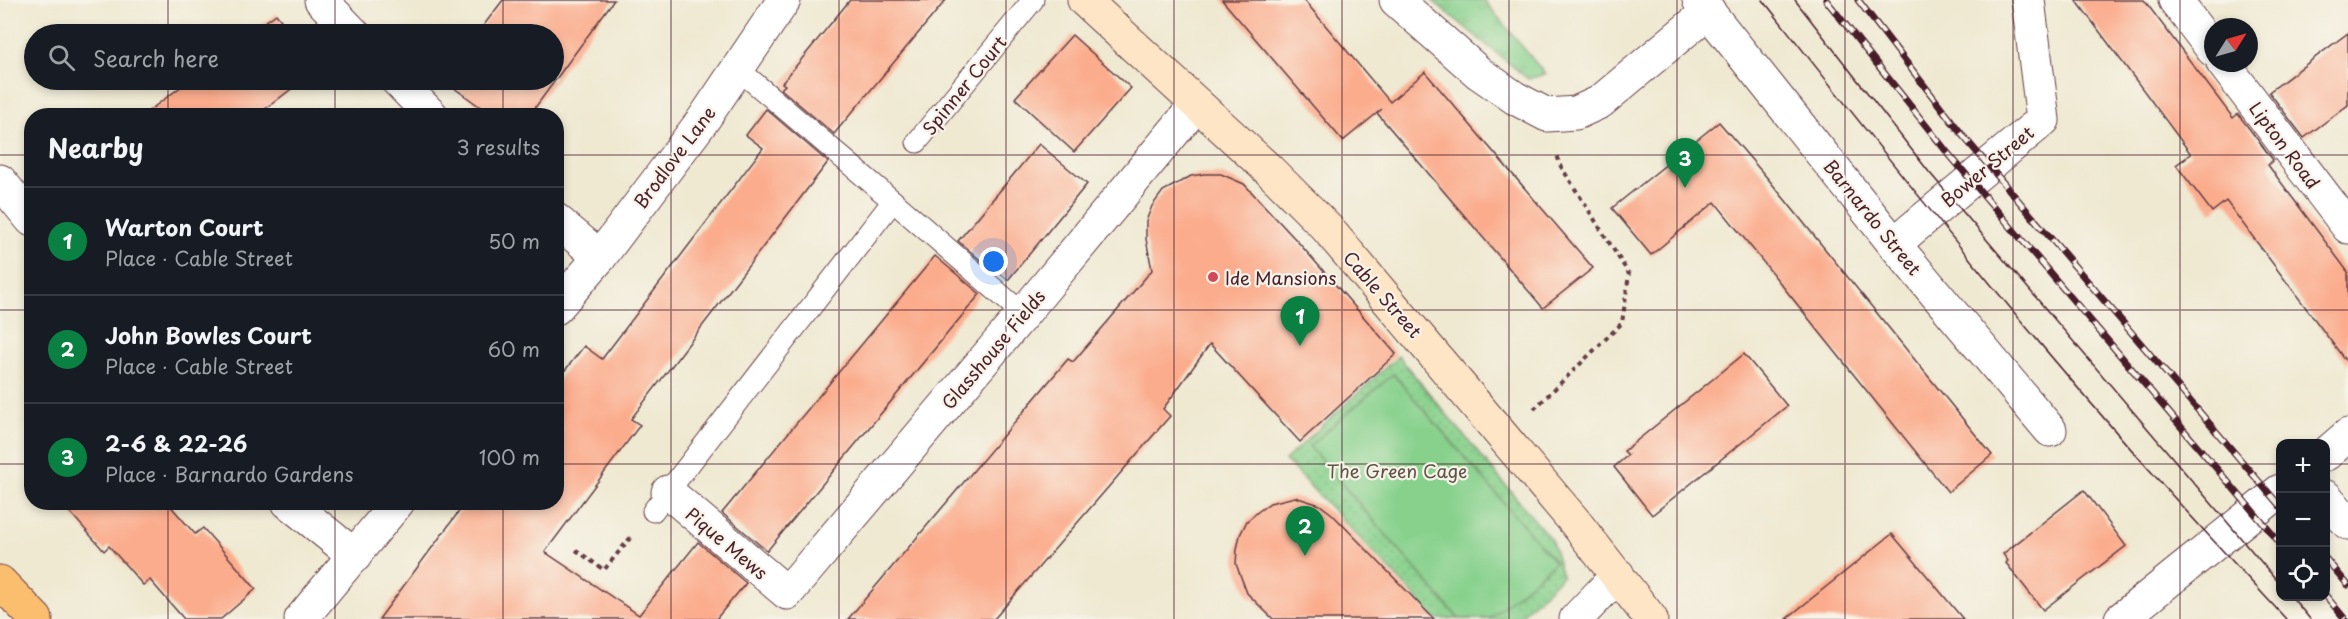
<!DOCTYPE html>
<meta charset="utf-8">
<style>
:root{--surface:#171b24;--page:#20242c;--text:#f1f3f6;--muted:#9ea1a6;--line:#363941;--accent:#0b8043}
body{margin:0;font-family:"Playpen Sans",sans-serif;background:var(--page);color:var(--text)}
.controls{position:absolute;right:18px;bottom:18px;display:grid;overflow:hidden;border-radius:12px;box-shadow:0 3px 9px #0003}
.controls button{width:54px;height:54px;display:grid;place-items:center;padding:0;border:0;border-bottom:2px solid var(--line);background:var(--surface);color:var(--text);font:30px sans-serif}
.compass{position:absolute;left:2204px;top:18px;width:54px;height:54px;border-radius:50%;background:var(--surface);box-shadow:0 3px 9px #0003;rotate:53deg}
.you{position:absolute;left:994px;top:262px;width:21px;height:21px;margin:-15px;border:4px solid #fff;border-radius:50%;background:#1a73e8;box-shadow:0 0 0 9px #1a73e833}
.badge{display:grid;place-items:center;width:39px;height:39px;border-radius:50%;background:var(--accent);color:#fff;font-size:20px;font-weight:700}
.pin{position:absolute;translate:-50% -50px;filter:drop-shadow(0 2px 3px #0008)}
.pin::after{content:'';position:absolute;top:32px;width:21px;height:18px;background:inherit;clip-path:polygon(0 0,100% 0,50% 100%)}
.list{margin:0;padding:0;list-style:none}
h2{display:flex;justify-content:space-between;align-items:center;height:78px;margin:0;padding:0 24px;font-size:26px}
h2 small{font-size:20px;font-weight:400;color:var(--muted)}
.list li{display:grid;grid-template-columns:39px 1fr auto;gap:18px;align-items:center;box-sizing:border-box;height:108px;padding:0 24px;border-top:2px solid var(--line)}
.list b{display:block;font-size:22px;white-space:nowrap}
.list p{margin:0;font-size:20px;white-space:nowrap;color:var(--muted)}
.list em{font-size:20px;font-style:normal;color:var(--muted)}
.icon{flex:none;width:33px;height:33px;fill:none;stroke:currentColor;stroke-width:2;stroke-linecap:round;stroke-linejoin:round}
.map{position:relative;flex:none;width:2348px;height:619px;overflow:hidden}
.search{position:absolute;background:var(--surface);box-shadow:0 3px 9px #0003;left:24px;top:24px;width:540px;height:66px;display:flex;align-items:center;gap:15px;box-sizing:border-box;padding:0 21px;border-radius:33px;color:var(--muted);font-size:22px}
.panel{position:absolute;background:var(--surface);box-shadow:0 3px 9px #0003;left:24px;top:108px;width:540px;height:402px;border-radius:24px}
.map>svg:first-child{display:block}
</style>
<div class="map">
<svg width="2348" height="619" viewBox="0 0 2348 619">
<defs>
<pattern id="grass-tufts" width="24" height="20" patternUnits="userSpaceOnUse" patternTransform="scale(1.5)"><rect width="24" height="20" fill="#88d18d"/><path d="M3 7l-1-3M5 7V3M7 7l1-3M15 17l-1-3M17 17v-4M19 17l1-3" fill="none" stroke="#77b37a"/></pattern>
<pattern id="park-dots" width="8" height="8" patternUnits="userSpaceOnUse" patternTransform="scale(1.5)"><rect width="8" height="8" fill="#88d18d"/><path d="M2 2h.1M6 6h.1" fill="none" stroke="#77b37a" stroke-width="1.8" stroke-linecap="round"/></pattern>
</defs>
<rect width="100%" height="100%" fill="#f7f3e8"/>
<filter id="ink" filterUnits="userSpaceOnUse"><feTurbulence type="fractalNoise" baseFrequency=".0167" numOctaves="2"/><feDisplacementMap in="SourceGraphic" scale="12" xChannelSelector="R" yChannelSelector="G"/><feConvolveMatrix kernelMatrix="1 2 1 2 8 2 1 2 1" color-interpolation-filters="sRGB"/></filter>
<filter id="wash" filterUnits="userSpaceOnUse"><feTurbulence type="fractalNoise" baseFrequency=".008" numOctaves="4" result="noise"/><feDisplacementMap in="SourceGraphic" scale="24" xChannelSelector="R" yChannelSelector="G"/><feGaussianBlur stdDeviation="1.35" result="paint"/><feColorMatrix in="noise" values="0 0 0 0 0 0 0 0 0 0 0 0 0 0 0 0 0 1.4 0 .05"/><feComposite in="paint" operator="in"/></filter>
<g filter="url(#wash)">
<rect width="100%" height="100%" fill="#efe9d2"/>
<!-- grass -->
<path fill="url(#grass-tufts)" stroke="#69785c" stroke-width="1.5" d="M1432 0H1484L1545 74 1528 79Z"/>
<!-- park -->
<path fill="url(#park-dots)" stroke="#69785c" stroke-width="1.5" d="M1398 356 1552 541 1562 576 1517 619H1437L1285 460Z"/>
<!-- pitch -->
<path fill="#88d18d" stroke="#69785c" stroke-width="1.5" d="M1393 374 1555 562 1489 619H1459L1309 446Z"/>
<g id="blocks">
<!-- building -->
<g fill="#fbac8c">
<path d="M503 0H614L529 116H493L443 80H554V34H477Z"/>
<path d="M850 0H946L834 134 781 89 785 85 782 83Z"/>
<path d="M1222 0H1304L1390 102 1425 72 1593 268 1543 308 1377 113 1382 109 1343 141Z"/>
<path d="M2076 0H2144L2233 118 2238 114 2273 160 2268 165 2348 272V364L2226 201 2212 212 2176 165 2191 154Z"/>
<path d="M276 14 292 34H249Z"/>
<path d="M2348 33V105L2304 138 2269 92Z"/>
<path d="M1072 35 1131 88 1074 152 1015 98Z"/>
<path d="M190 80H303L256 116H142Z"/>
<path d="M766 109 828 162 631 419 640 425 545 552 639 615 698 542 746 583 716 619H379L466 502H556V382L584 346 602 359 763 148 746 135Z"/>
<path d="M1719 122 1769 180 1992 455 1948 492 1715 202 1651 255 1612 208Z"/>
<path d="M1039 144 1087 184 1008 280 998 272 997 274 958 241Z"/>
<path d="M1204 174H1221L1244 184 1298 242 1396 354 1300 442 1210 344 1163 409 1170 416 994 619H848L1068 359 1073 362 1152 270 1146 239V221L1152 206 1163 191 1191 176Z"/>
<path d="M935 256 980 294 767 551 722 513Z"/>
<path d="M1744 354 1787 406 1652 515 1614 467 1628 455 1624 451Z"/>
<path d="M2084 490 2126 546 2043 610 2006 563 2008 561 2003 554Z"/>
<path d="M1295 497 1320 505 1332 514 1434 619H1273L1247 593 1236 564 1237 549 1240 535 1247 521 1259 511 1270 503Z"/>
<path d="M61 502H167L195 534 203 528 256 589 221 619H184L150 580 143 585 109 546 104 551Z"/>
<path d="M1892 534 1963 619H1786Z"/>
</g>
</g>
</g>
<g filter="url(#ink)">
<use href="#blocks" fill-opacity="0" stroke="#633d44" stroke-width="1.5"/>
<g fill="none" stroke-linecap="round" stroke-linejoin="round">
<defs>
<g id="service">
<path d="M738 69 893 201 1023 314"/>
<path d="M917 142 1033 0"/>
<path d="M653 511 893 201"/>
</g>
<g id="minor">
<path d="M321 0 354 34"/>
<path d="M1396 0 1479 73 1515 98 1547 115 1576 113 1600 102 1709 11"/>
<path d="M1699 0 1894 244 2050 430"/>
<path d="M2175 0 2213 50"/>
<path d="M2223 63 2348 227"/>
<path d="M397 80 432 116"/>
<path d="M0 181 32 220"/>
<path d="M556 220 600 257"/>
<path d="M1894 244 2043 120 2028 0"/>
<path d="M556 308 600 257 703 120 784 0"/>
<path d="M2326 454 2348 435"/>
<path d="M668 492 787 593 1023 314 1197 104"/>
<path d="M2326 497 2348 523"/>
<path d="M288 502 355 556"/>
<path d="M301 619 398 502"/>
<path d="M1576 619 1618 575"/>
<path d="M2121 619 2280 491"/>
</g>
<path id="secondary" d="M1084 0 1269 170 1326 227 1575 522 1651 619"/>
<path id="trunk" d="M0 582 36 619"/>
</defs>
<!-- service casing -->
<use href="#service" stroke="#633d44" stroke-width="23"/>
<!-- minor casing -->
<use href="#minor" stroke="#633d44" stroke-width="35"/>
<!-- secondary casing -->
<use href="#secondary" stroke="#633d44" stroke-width="35"/>
<!-- trunk casing -->
<use href="#trunk" stroke="#633d44" stroke-width="35"/>
<!-- path -->
<g stroke="#633d44" stroke-width="4" stroke-dasharray="4.5 4.5" stroke-linecap="butt">
<path d="M1534 409 1622 323 1629 274 1560 165 1557 154"/>
<path d="M576 550 604 570 631 537"/>
</g>
<!-- service -->
<use href="#service" stroke="#fff" stroke-width="21"/>
<!-- minor -->
<use href="#minor" stroke="#fff" stroke-width="33"/>
<!-- secondary -->
<use href="#secondary" stroke="#fde5c5" stroke-width="33"/>
<!-- trunk -->
<use href="#trunk" stroke="#fbbd6e" stroke-width="33"/>
<!-- tram -->
<g stroke="#4a1f2b" stroke-width="1.5">
<path d="M1763 0C1890 161 2018 323 2154 475 2197 524 2242 571 2286 619"/>
<path d="M1795 0 1929 172 2280 584"/>
<path d="M2291 596 2310 619"/>
</g>
<defs>
<g id="rail">
<path d="M1826 0 1947 152 2280 543"/>
<path d="M1858 0 1964 137 2280 506"/>
<path d="M2326 559 2348 585"/>
<path d="M2326 596 2345 619"/>
</g>
</defs>
<!-- rail casing -->
<use href="#rail" stroke="#4a1f2b" stroke-width="7"/>
<!-- rail -->
<use href="#rail" stroke="#f7f3e8" stroke-width="4.5" stroke-dasharray="14" stroke-linecap="butt"/>
</g>
</g>
<!-- grid -->
<path fill="none" stroke="#4a1f2b" stroke-width="1.5" stroke-opacity="0.55" d="M168 0V34M335 0V34M503 0V34M671 0V619M839 0V619M1006 0V619M1174 0V619M1342 0V619M1509 0V619M1677 0V619M1845 0V619M2013 0V619M2180 0V619M168 80V116M335 80V116M503 80V116M0 155H32M556 155H2348M0 310H32M556 310H2348M0 464H32M556 464H2280M2326 464H2348M168 502V619M335 502V619M503 502V619"/>
<!-- markers -->
<circle fill="#d1495b" stroke="#f7f3e8" stroke-width="2" cx="1213" cy="277" r="6"/>
<g text-anchor="middle" dominant-baseline="central" stroke-width="4.5" stroke-linejoin="round" paint-order="stroke">
<!-- street labels -->
<g font-size="18" fill="#4a1f2b" stroke="#f7f3e8">
<text transform="translate(964 85) rotate(-51)">Spinner Court</text>
<text transform="translate(2285 145) rotate(53)">Lipton Road</text>
<text transform="translate(674 157) rotate(-53)">Brodlove Lane</text>
<text transform="translate(1987 166) rotate(-40)">Bower Street</text>
<text transform="translate(1873 217) rotate(51)">Barnardo Street</text>
<text transform="translate(1383 294) rotate(49)">Cable Street</text>
<text transform="translate(993 349) rotate(-50)">Glasshouse Fields</text>
<text transform="translate(727 543) rotate(40)">Pique Mews</text>
</g>
<!-- poi labels -->
<g font-size="18" fill="#4a1f2b" stroke="#f7f3e8" text-anchor="start">
<text x="1225" y="277">Ide Mansions</text>
</g>
<!-- park labels -->
<g font-size="18" fill="#5d5448" stroke="#f7f3e8">
<text x="1397" y="470">The Green Cage</text>
</g>
</g>
</svg>
<div class="controls">
<button>+</button>
<button>−</button>
<button><svg class="icon" aria-label="locate" viewBox="0 0 24 24"><circle cx="12" cy="12" r="6"/><path d="M12 2v4M12 18v4M2 12h4M18 12h4"/></svg></button>
</div>
<svg class="compass" viewBox="-18 -18 36 36"><path d="M0-13l5 13h-10z" fill="#e53935"/><path d="M0 13l5-13h-10z" fill="#9ea1a6"/></svg>
<div class="you"></div>
<div class="pin badge" style="left:1300px;top:346px">1</div>
<div class="pin badge" style="left:1305px;top:556px">2</div>
<div class="pin badge" style="left:1685px;top:188px">3</div>
<div class="search"><svg class="icon" aria-label="search" viewBox="0 0 24 24"><circle cx="10" cy="10" r="6"/><path d="M15 15l6 6"/></svg>Search here</div>
<section class="panel">
<h2>Nearby<small>3 results</small></h2>
<ul class="list">
<li><span class="badge">1</span><div><b>Warton Court</b><p>Place · Cable Street</p></div><em>50 m</em></li>
<li><span class="badge">2</span><div><b>John Bowles Court</b><p>Place · Cable Street</p></div><em>60 m</em></li>
<li><span class="badge">3</span><div><b>2-6 &amp; 22-26</b><p>Place · Barnardo Gardens</p></div><em>100 m</em></li>
</ul>
</section>
</div>
